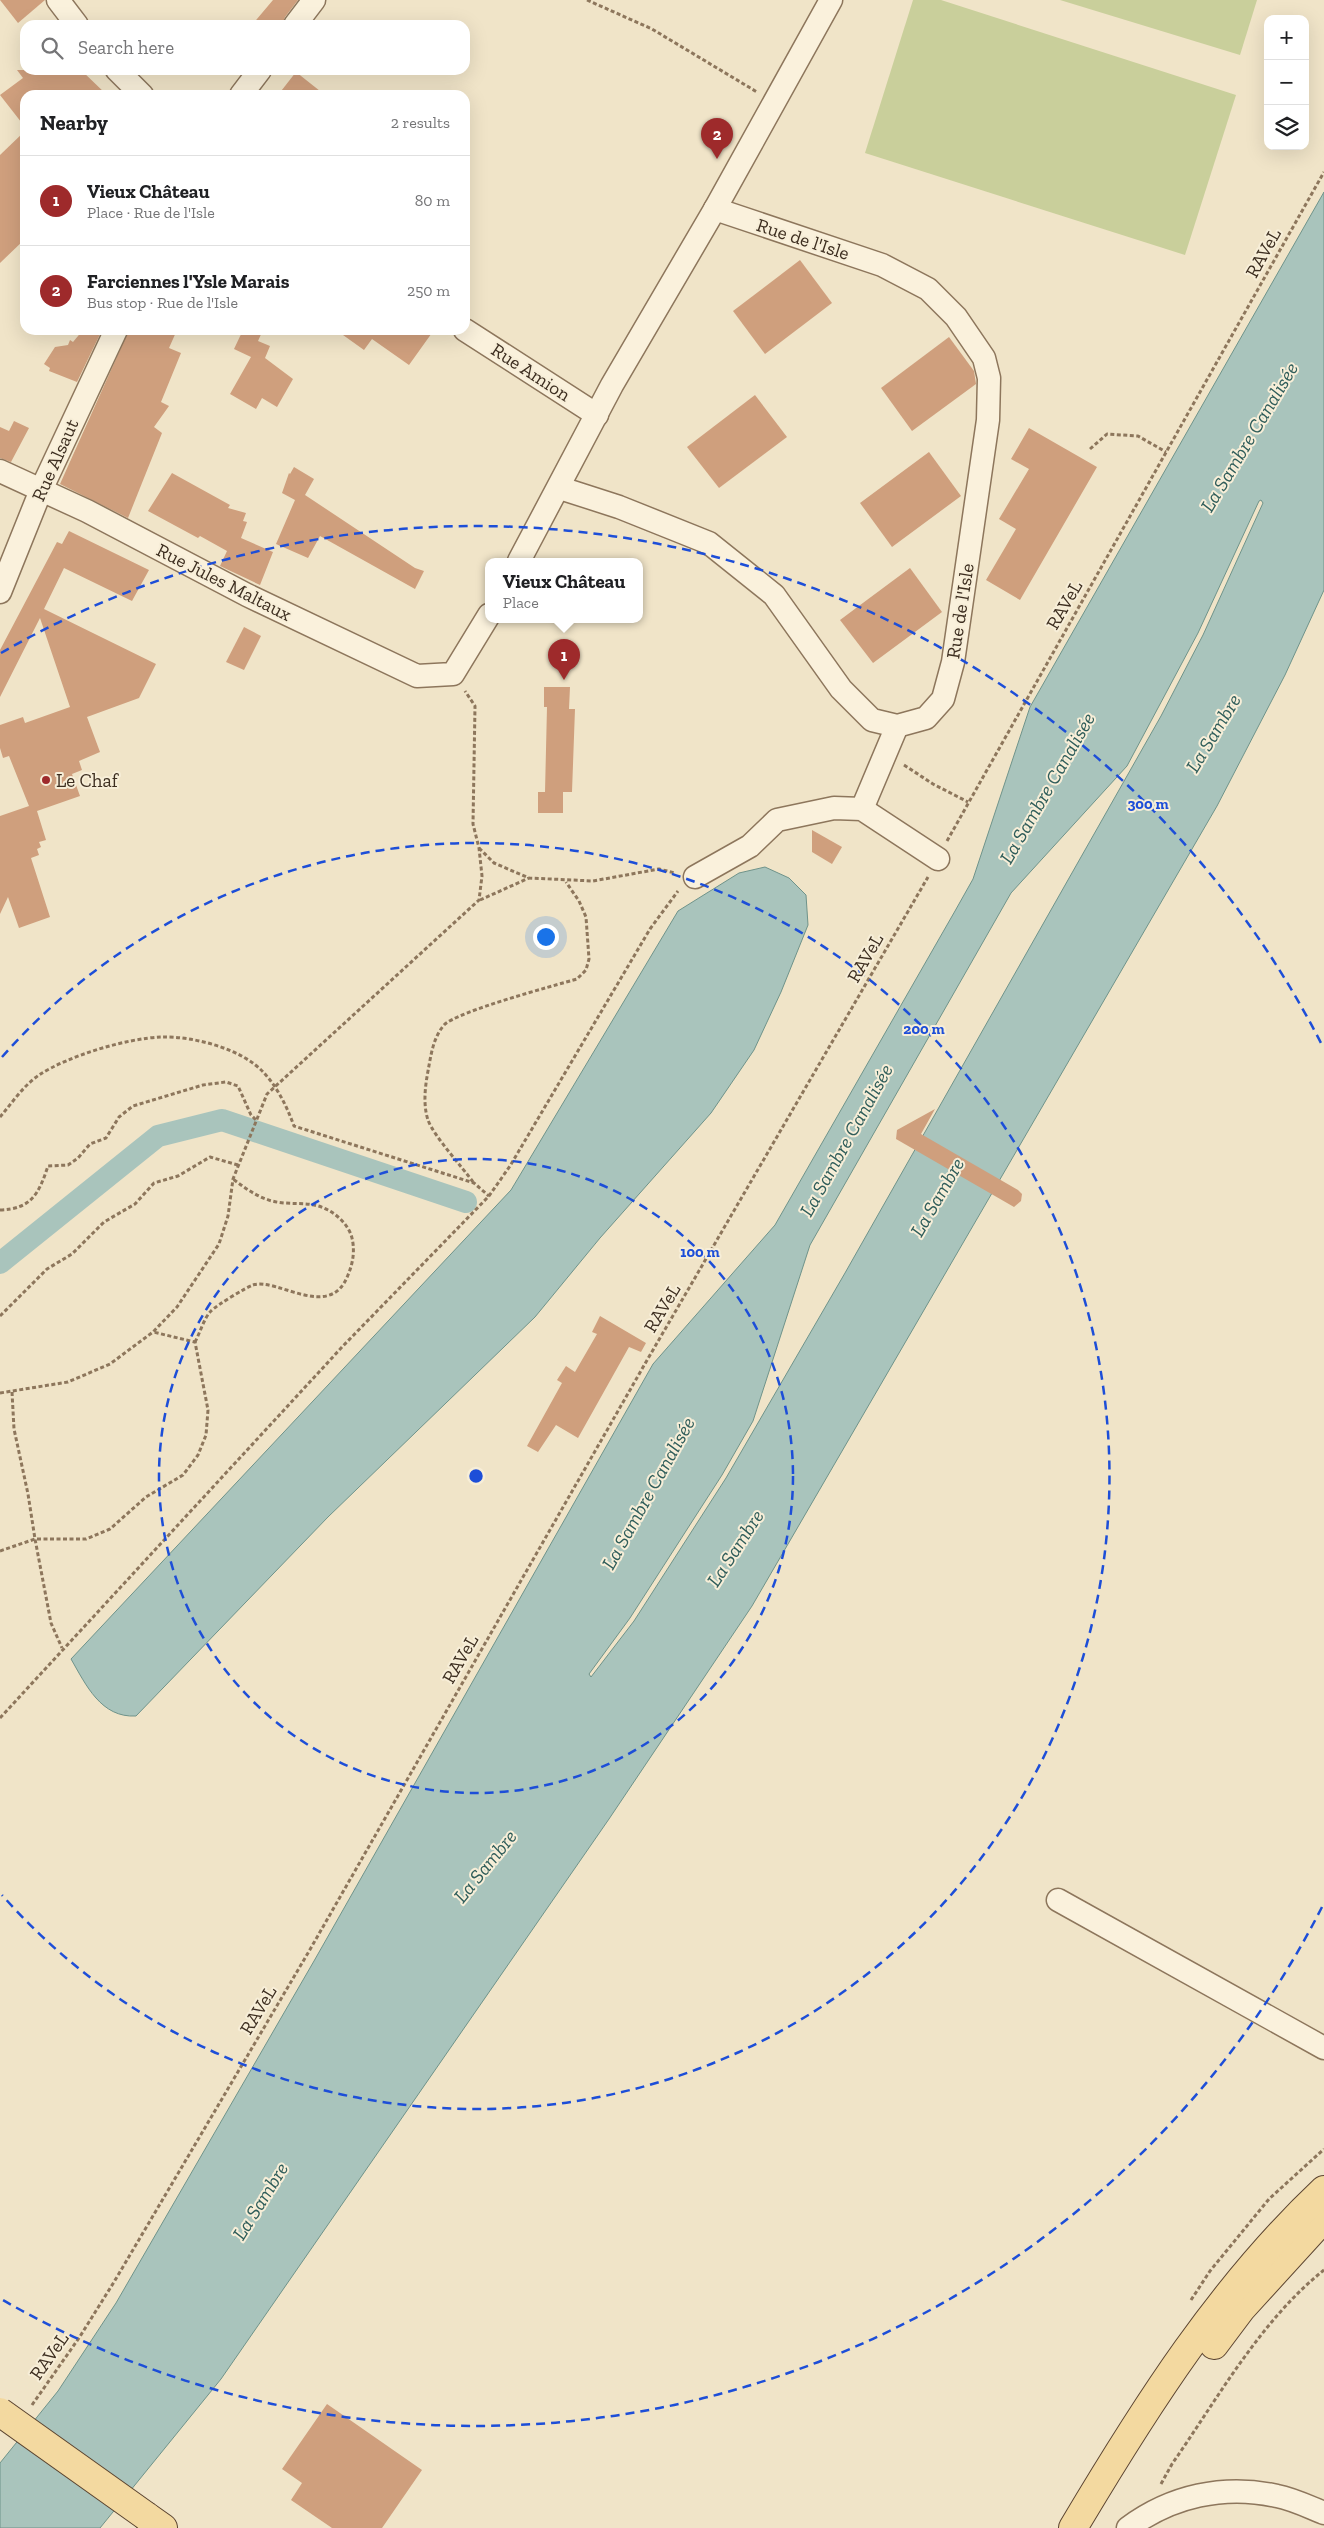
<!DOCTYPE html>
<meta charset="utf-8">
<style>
:root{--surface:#fff;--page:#f2f2f2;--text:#202124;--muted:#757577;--line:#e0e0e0;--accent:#9e2a2b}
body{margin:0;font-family:"Zilla Slab",serif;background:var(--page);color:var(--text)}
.controls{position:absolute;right:15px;top:15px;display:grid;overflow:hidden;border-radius:10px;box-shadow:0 5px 20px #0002}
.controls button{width:45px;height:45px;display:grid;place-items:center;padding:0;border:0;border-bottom:1px solid var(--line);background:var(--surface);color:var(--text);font:25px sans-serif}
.you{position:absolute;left:545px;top:936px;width:18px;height:18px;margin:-12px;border:4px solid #fff;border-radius:50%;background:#1a73e8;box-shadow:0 0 0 8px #1a73e833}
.badge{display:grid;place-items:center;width:32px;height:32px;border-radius:50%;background:var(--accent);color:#fff;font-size:16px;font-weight:700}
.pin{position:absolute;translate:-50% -41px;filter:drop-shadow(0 1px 2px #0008)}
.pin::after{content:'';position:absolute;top:26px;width:18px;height:15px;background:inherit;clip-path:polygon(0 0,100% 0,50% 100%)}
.popup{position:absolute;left:485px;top:558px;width:158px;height:65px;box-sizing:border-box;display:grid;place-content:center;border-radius:10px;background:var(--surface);filter:drop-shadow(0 1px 4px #0005);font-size:16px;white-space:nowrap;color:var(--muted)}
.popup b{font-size:19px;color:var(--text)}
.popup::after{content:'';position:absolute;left:50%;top:100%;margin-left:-10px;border:10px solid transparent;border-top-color:var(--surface)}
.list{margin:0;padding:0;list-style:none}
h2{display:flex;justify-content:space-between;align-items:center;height:65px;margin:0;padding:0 20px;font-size:21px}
h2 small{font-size:16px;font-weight:400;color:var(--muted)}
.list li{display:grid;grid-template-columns:32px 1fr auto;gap:15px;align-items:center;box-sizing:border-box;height:90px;padding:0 20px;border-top:1px solid var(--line)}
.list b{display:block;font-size:19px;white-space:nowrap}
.list p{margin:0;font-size:16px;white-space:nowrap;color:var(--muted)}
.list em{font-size:16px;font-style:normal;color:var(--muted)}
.icon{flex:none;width:28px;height:28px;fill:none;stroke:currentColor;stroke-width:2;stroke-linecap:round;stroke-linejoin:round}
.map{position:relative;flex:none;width:1324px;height:2528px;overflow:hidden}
.search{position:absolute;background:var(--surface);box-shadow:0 5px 20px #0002;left:20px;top:20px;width:450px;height:55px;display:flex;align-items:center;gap:12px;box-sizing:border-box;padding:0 18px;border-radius:15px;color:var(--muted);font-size:19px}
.panel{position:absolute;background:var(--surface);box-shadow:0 5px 20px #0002;left:20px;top:90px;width:450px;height:245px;border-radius:15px}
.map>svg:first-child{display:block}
</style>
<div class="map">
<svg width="1324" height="2528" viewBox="0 0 1324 2528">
<rect width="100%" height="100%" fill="#f0e4c8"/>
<!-- green -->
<g fill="#c9cf9b">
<path d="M913 0H941L1236 95 1185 255 865 153Z"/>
<path d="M1060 0H1257L1240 55Z"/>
</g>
<!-- water -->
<g fill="#a9c4bc" stroke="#6f938a" fill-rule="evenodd">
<path d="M1324 192V590L1285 675 1217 806 752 1606 609 1819 221 2379 100 2528H0V2463L58 2391 116 2303 314 1961 653 1364 775 1225 955 911 973 879 1030 707ZM1261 500 1263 503 1203 635 1161 716 845 1273 726 1478 634 1621 591 1677 589 1674 630 1618 722 1475 753 1421 810 1245 1011 893 1127 766 1198 633 1259 501Z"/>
<path d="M765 867 789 878 806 895 808 925 781 992 754 1050 711 1113 600 1238 535 1317 328 1517 136 1716C101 1718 86 1685 71 1659L511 1190 678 911 739 873Z"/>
</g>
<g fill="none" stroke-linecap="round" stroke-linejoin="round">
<!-- canal -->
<path stroke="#a9c4bc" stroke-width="22" d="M0 1263 158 1136 222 1120 466 1202"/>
</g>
<!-- building -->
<g fill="#cf9f7d">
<path d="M0 0H45L18 23Z"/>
<path d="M273 0H298L285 17 282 25H252Z"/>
<path d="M17 70H81L107 95H25V127L0 95 23 78Z"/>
<path d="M296 72 325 95H278Z"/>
<path d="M25 131V239L0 263V155Z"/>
<path d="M800 260 832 303 765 354 733 311Z"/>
<path d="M83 330H102L77 382 49 371 50 368 44 364 55 347 68 345 70 340 73 342Z"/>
<path d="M129 330H177L169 348 181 353 161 402 169 406 154 427 162 433 128 518 60 484Z"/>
<path d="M243 330H263L258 341 270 346 265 358 293 379 277 407 262 398 256 409 230 394 251 357 234 349Z"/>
<path d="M336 330H434L409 365 372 339 364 350Z"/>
<path d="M949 337 974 371 976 384 912 431 881 388Z"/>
<path d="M755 395 787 437 719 488 687 447Z"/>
<path d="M14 421 29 428 11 462 0 458V427L9 431Z"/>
<path d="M1029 428 1097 467 1020 600 986 580 1016 529 999 519 1029 469 1011 459Z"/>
<path d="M929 452 961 496 892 547 860 503Z"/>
<path d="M294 467 314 479 305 495 415 568 424 571 415 589 320 536 308 558 276 544 295 500 282 493 289 473 290 474Z"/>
<path d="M172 473 230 505 228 508 246 513 243 521 247 522 241 538 273 552 260 585 220 566 227 551 200 536 198 538 148 511Z"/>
<path d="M69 531 149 570 132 601 64 568 44 609 156 664 139 698 87 717 100 752 79 761 82 770 72 774 80 796 37 811 46 840 39 842 41 847 37 849 39 855 31 858 50 917 19 928 8 897 0 914V816L29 806 9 756 3 758 0 748V725L23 717 25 723 70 707 40 618 0 697V650L57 542 62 544Z"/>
<path d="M910 568 942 612 873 663 840 620Z"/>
<path d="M244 627 261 636 244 670 226 662Z"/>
<path d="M544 687H570L569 709H575L572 792H563V813H538V792H545L547 707H544Z"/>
<path d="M812 830 842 847 832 864 812 852Z"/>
<path d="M935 1109 921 1134 1018 1190 1022 1194 1021 1201 1014 1207 896 1139 897 1130Z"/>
<path d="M600 1316 646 1343 641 1352 629 1347 578 1438 556 1425 538 1452 527 1446 562 1383 557 1380 566 1366 575 1372 597 1334 592 1332Z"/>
<path d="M327 2404 422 2470 382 2528H332L291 2500 302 2483 282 2469Z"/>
</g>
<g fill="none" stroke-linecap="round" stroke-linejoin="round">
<defs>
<g id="minor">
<path d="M58 0 77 25"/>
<path d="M295 25 314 0"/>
<path d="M117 70 142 95"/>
<path d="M241 95 260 70"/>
<path d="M465 330 597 415"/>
<path d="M0 471 87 511 247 595 417 676 453 674 489 615"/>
<path d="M560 488 619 507 709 543 774 595 841 689 872 720 897 726 926 718 943 699 953 662 988 420 989 378 984 358 956 317 928 289 882 265 715 209"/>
<path d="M519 561 612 385 715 209 831 0"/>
<path d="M0 592 41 490 116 330"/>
<path d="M862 809 897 726"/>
<path d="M695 877 750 846 777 820 834 808 862 809 938 859"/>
<path d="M1058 1900 1324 2048"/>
<path d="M1128 2528C1171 2496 1224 2484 1277 2496 1293 2499 1309 2507 1324 2513"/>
</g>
<g id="major">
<path d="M1214 2345 1241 2309 1324 2218"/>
<path d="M146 2516 163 2528"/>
<path d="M1073 2528C1145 2407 1221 2287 1324 2190"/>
</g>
</defs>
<!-- minor casing -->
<use href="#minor" stroke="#8d765c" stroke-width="25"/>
<!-- major casing -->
<use href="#major" stroke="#5b4430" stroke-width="30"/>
<!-- path -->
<g stroke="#8d765c" stroke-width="3" stroke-dasharray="4 2.5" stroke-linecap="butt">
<path d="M587 0 652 29 757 92"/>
<path d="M1090 449 1107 434 1138 436 1166 452"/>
<path d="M904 765 933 784 968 802"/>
<path d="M947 841 1324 172"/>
<path d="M479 848 494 863 529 878 593 881 659 869 675 873"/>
<path d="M480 900 529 878"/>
<path d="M0 1117C12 1103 23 1086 39 1075 68 1056 127 1038 162 1037 193 1036 243 1049 264 1073 278 1088 287 1107 294 1126L474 1183 489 1196"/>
<path d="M473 1182C463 1168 433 1135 428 1120 423 1105 425 1087 428 1071 431 1055 433 1038 444 1025 458 1011 553 986 577 979L586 970 589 959 586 917 579 901 566 882"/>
<path d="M0 1210C32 1209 39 1193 48 1166L68 1165 78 1158 90 1144 106 1138 119 1117 133 1106 203 1085 226 1082 238 1086 251 1115 256 1120"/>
<path d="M0 1316 47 1269 72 1254 104 1222 135 1204 154 1183 178 1176 210 1157 238 1165"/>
<path d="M195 1342C200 1333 204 1318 211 1311 217 1305 245 1288 253 1285 277 1277 330 1322 348 1275 353 1263 355 1251 352 1238 349 1226 339 1216 328 1210 310 1200 291 1206 272 1201 257 1197 245 1188 233 1179"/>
<path d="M12 1392 14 1429 28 1494 35 1539 51 1623 62 1648"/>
<path d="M0 1393 68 1382 110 1364 153 1332"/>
<path d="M0 1551 35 1539H86L110 1529 146 1497 183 1475 198 1455 206 1435 208 1410 195 1342 153 1332 177 1307 219 1244 228 1216 233 1179 267 1094 479 900 482 876 479 848 473 824 475 706 465 691"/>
<path d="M0 1718 343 1346 489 1196 510 1166 650 929 678 891"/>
<path d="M1191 2300 1210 2271 1269 2199 1324 2149"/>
<path d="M32 2405 79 2338 114 2282 308 1953 646 1362 928 877"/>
<path d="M1161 2484 1172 2464C1218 2398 1261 2320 1324 2270"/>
</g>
<!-- minor -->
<use href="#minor" stroke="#faf1dc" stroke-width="22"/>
<!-- major -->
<use href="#major" stroke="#f3d9a0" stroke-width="28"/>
<defs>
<path id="major-bridge" d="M0 2412 146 2516"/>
</defs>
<!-- major-bridge casing -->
<use href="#major-bridge" stroke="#5b4430" stroke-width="30" stroke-linecap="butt"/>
<!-- major-bridge -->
<use href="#major-bridge" stroke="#f3d9a0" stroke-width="28"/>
</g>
<!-- distance rings -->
<g fill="none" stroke="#1d4ed8" stroke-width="2.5" stroke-dasharray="9 6">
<circle cx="476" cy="1476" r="317"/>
<path d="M2 1057A633 633 0 1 1 2 1895"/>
<path d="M1322 1907A950 950 0 0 1 1 2299M1 653A950 950 0 0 1 1322 1045"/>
</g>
<!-- markers -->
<circle fill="#9e2a2b" stroke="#f7eed8" stroke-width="2" cx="46" cy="780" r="5"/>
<g text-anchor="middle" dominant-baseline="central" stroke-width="4" stroke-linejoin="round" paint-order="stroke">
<!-- street labels -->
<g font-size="19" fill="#3d2e20" stroke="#f7eed8">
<text transform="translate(803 239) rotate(18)">Rue de l'Isle</text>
<text transform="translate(1263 253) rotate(-61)">RAVeL</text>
<text transform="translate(531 372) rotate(33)">Rue Amion</text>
<text transform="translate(55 460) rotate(-66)">Rue Alsaut</text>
<text transform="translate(224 582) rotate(27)">Rue Jules Maltaux</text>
<text transform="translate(1064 605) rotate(-60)">RAVeL</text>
<text transform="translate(960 611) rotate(-81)">Rue de l'Isle</text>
<text transform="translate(865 958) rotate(-60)">RAVeL</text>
<text transform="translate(662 1308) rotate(-59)">RAVeL</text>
<text transform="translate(460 1659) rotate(-60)">RAVeL</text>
<text transform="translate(258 2010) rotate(-59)">RAVeL</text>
<text transform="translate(49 2356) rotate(-55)">RAVeL</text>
</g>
<!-- poi labels -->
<g font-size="19" fill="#3d2e20" stroke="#f7eed8" text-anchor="start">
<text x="56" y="780">Le Chaf</text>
</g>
<!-- water labels -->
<g font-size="20" font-style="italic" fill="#2f5d5a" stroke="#f7eed8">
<text transform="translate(1249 437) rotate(-59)">La Sambre Canalisée</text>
<text transform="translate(1213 733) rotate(-59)">La Sambre</text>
<text transform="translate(1047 788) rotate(-60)">La Sambre Canalisée</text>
<text transform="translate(846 1140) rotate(-61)">La Sambre Canalisée</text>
<text transform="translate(937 1197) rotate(-60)">La Sambre</text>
<text transform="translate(648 1493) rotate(-61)">La Sambre Canalisée</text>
<text transform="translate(735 1548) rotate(-57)">La Sambre</text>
<text transform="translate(485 1866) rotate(-51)">La Sambre</text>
<text transform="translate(260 2201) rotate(-58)">La Sambre</text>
</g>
</g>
<circle cx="476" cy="1476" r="8" fill="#1d4ed8" stroke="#f7eed8" stroke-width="2.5"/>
<g font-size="15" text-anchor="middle" font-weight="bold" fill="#1d4ed8" stroke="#f7eed8" stroke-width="4" stroke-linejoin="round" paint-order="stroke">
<text x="1148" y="809">300 m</text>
<text x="924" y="1034">200 m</text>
<text x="700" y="1257">100 m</text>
</g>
</svg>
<div class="controls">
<button>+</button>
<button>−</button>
<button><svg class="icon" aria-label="layers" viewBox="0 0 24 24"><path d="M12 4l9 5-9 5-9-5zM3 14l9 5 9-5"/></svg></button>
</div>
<div class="you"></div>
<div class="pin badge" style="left:564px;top:680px">1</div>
<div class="popup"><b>Vieux Château</b>Place</div>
<div class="pin badge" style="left:717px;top:159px">2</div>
<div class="search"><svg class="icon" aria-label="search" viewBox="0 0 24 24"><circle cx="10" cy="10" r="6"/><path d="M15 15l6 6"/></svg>Search here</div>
<section class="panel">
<h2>Nearby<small>2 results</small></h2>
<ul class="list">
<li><span class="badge">1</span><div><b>Vieux Château</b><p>Place · Rue de l'Isle</p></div><em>80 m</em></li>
<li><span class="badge">2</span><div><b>Farciennes l'Ysle Marais</b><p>Bus stop · Rue de l'Isle</p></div><em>250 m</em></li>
</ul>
</section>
</div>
